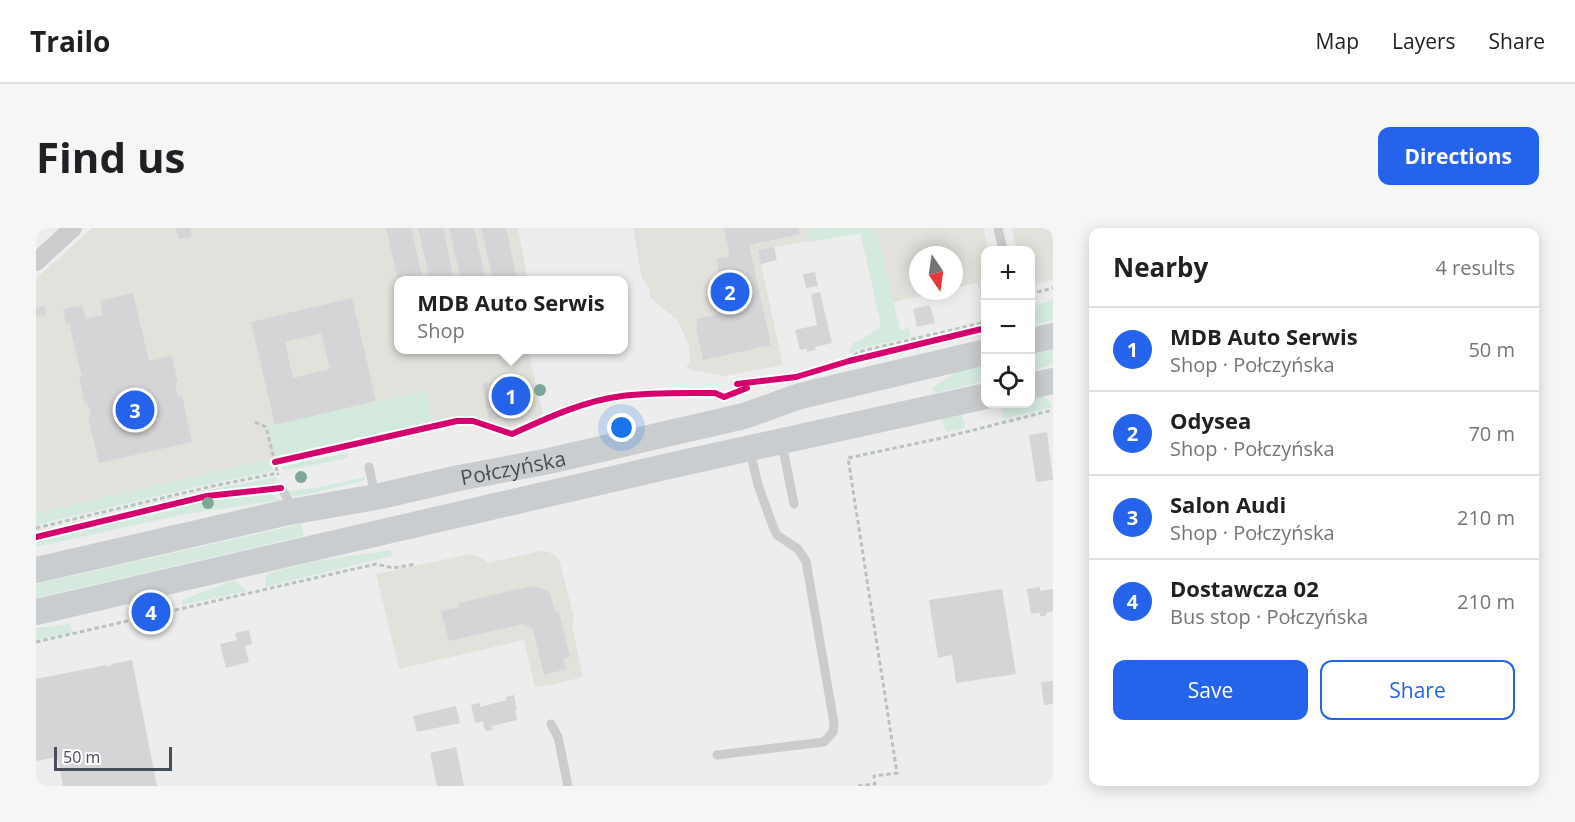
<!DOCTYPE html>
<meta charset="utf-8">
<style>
:root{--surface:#fff;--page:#f6f6f6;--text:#202124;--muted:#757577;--line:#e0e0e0;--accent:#2563eb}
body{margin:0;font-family:"Open Sans",sans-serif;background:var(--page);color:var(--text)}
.controls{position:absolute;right:18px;top:18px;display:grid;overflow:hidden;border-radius:12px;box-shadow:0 3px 15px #0003}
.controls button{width:54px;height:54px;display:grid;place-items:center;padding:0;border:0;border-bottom:2px solid var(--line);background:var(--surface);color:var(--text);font:30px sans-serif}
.compass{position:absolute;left:873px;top:18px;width:54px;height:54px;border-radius:50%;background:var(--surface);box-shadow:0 3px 15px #0003;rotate:167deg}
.scale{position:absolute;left:18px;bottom:15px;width:118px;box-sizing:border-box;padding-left:6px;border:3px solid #474e57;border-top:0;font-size:16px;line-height:21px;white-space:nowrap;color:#474e57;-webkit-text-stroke:4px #fff;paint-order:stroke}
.you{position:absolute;left:586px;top:200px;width:21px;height:21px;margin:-15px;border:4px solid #fff;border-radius:50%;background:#1a73e8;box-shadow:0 0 0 9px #1a73e833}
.badge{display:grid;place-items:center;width:39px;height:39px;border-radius:50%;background:var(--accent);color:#fff;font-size:20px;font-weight:700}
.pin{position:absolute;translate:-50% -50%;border:3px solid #fff;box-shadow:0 2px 6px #0006}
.popup{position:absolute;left:358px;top:48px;width:234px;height:78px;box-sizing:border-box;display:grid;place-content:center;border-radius:12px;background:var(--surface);filter:drop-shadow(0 2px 4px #0005);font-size:20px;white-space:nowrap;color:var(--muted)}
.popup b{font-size:22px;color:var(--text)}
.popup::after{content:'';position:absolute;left:50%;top:100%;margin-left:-12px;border:12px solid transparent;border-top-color:var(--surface)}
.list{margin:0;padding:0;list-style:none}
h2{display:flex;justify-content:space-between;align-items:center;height:78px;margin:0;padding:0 24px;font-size:26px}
h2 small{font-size:20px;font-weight:400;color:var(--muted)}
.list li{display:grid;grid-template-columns:39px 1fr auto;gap:18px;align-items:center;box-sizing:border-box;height:84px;padding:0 24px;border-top:2px solid var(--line)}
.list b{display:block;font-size:22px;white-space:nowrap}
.list p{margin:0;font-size:20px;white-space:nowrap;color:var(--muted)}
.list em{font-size:20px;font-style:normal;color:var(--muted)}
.actions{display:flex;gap:12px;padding:18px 24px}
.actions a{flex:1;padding:14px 0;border:2px solid var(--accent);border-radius:12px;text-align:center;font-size:21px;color:var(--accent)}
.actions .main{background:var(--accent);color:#fff}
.icon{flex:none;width:33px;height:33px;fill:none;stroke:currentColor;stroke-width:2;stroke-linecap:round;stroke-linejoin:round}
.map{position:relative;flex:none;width:1017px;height:558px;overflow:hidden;border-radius:12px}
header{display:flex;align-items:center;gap:36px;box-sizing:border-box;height:84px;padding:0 30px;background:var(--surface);border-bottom:2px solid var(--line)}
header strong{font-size:28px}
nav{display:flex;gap:33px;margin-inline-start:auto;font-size:21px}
.intro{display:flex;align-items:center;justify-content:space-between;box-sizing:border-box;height:144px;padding:0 36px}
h1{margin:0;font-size:42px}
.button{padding:15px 27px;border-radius:12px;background:var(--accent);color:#fff;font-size:21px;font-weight:700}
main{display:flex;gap:36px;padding:0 36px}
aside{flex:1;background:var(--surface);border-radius:12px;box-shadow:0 3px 15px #0003}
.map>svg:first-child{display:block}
</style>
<header>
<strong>Trailo</strong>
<nav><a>Map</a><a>Layers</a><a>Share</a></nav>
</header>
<div class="intro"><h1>Find us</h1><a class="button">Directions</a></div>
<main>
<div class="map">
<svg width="1017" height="558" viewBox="0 0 1017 558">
<rect width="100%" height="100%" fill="#eeeded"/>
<!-- commercial -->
<g fill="#e3e1db">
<path d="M56 0H482L492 52H362V122H492L507 186 475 199 461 197 448 191 435 188 391 195 0 285V51Z"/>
<path d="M597 0H947L952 22H950L949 68 945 69 942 55 918 60V27H882V63H906L841 78 824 4 722 22 747 137 688 148 656 142 650 139 654 135 653 117 641 92 615 70 613 59 606 50Z"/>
<path d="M976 0H1017V52L995 57 994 22H981Z"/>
<path d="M505 323 513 324 523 331 538 389 536 398 547 449 514 457 499 459 488 412 363 441 340 346 434 326 446 330 452 335Z"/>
</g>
<!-- green -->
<g fill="#d4eadf">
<path d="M771 0H801L802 2C809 1 834 0 839 2 841 3 841 5 842 7L864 102 873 100 875 109 822 121 815 126 813 121 816 120 817 115 824 113 845 98 825 5 773 14Z"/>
<path d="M1017 72V92L995 97V79Z"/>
<path d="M1017 122V136L995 143V127Z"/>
<path d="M949 138V153L899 165 896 160 920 144Z"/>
<path d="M391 162 395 192 391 193V195L240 230 232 198Z"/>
<path d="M1001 166C1008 169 1014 172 1017 179L968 191 965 179 966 176H994L995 168Z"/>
<path d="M924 186 928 193 929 200 910 204 905 189Z"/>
<path d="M311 225 312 230 258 241 245 242 248 238Z"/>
<path d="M234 231 237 241 235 244 178 255 0 297V285Z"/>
<path d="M240 249 242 258 173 265 0 306V303L176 261Z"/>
<path d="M329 249 328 253 259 269 250 263 279 260Z"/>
<path d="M233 265 245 272 145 287 0 319V313L164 274Z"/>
<path d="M265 296 268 308 0 370V356Z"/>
<path d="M355 322 356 328 229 359 230 348 233 345 280 333Z"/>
<path d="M198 352 211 363 147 377 146 372Z"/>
<path d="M34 396 37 404 0 412V400Z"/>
</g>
<!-- building -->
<g fill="#d5d5d7" fill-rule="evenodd">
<path d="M140 0H154L156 9 143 11Z"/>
<path d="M350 0H375L387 52H362Z"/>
<path d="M382 0H407L418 52H394Z"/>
<path d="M413 0H438L450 52H425Z"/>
<path d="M445 0H470L481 52H457Z"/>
<path d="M688 0H762L764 6 713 17 735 117 667 132 660 100 662 99 660 91 692 84 680 31 692 29 693 22Z"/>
<path d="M738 19 741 32 725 36 722 22Z"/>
<path d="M779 44 782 58 770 60 767 46Z"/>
<path d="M784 64 796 115 779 119 780 122 771 124V121L764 122 759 102 781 97 775 66Z"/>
<path d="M97 65 113 133 136 128 142 154 139 155 142 168 146 167 156 214 63 235 52 189 55 188 52 175 49 176 43 150 46 149 33 95 30 96 27 81 46 77 50 91 67 87 64 73Z"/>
<path d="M316 70 340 173 239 197 215 94ZM285 105 294 141 257 150 249 114Z"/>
<path d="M894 77 899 95 881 99 877 81Z"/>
<path d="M8 78 10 87 0 88V80Z"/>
<path d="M482 148 490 184 453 192 446 156Z"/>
<path d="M1011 204 1017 252 1000 254 993 207Z"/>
<path d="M496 358 513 363 520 385 523 384 534 429 527 431 530 441 508 447 497 401 492 399 487 396 413 413 405 383 423 379 422 375Z"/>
<path d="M1004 359V363L1017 361V383L1010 385V388H1004V385L995 386 991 361Z"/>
<path d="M966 361 980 446 920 455 916 427 902 430 893 372Z"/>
<path d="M213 402 216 416 209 418 213 434 190 440 184 416 201 412 199 405Z"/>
<path d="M96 432 121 558H27L21 529 0 533V451L71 437V439L76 437V436Z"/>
<path d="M1017 453V476L1008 477 1005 454Z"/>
<path d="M478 467 481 482H479L481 492 456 498 457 502 449 503 447 493 439 495 435 477 444 475V479L471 472 470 469Z"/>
<path d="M420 478 424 495 381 504 377 488Z"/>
<path d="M420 519 428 558H401L394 525Z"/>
</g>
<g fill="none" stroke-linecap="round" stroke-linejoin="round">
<!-- path -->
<g stroke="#b8c2bf" stroke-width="3" stroke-dasharray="4.5 3" stroke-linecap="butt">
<path d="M994 66 1017 60"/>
<path d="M813 133 822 124 950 94"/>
<path d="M711 160 729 153"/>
<path d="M219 194 230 199 242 247"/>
<path d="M0 300 177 258 242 245"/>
<path d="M0 414 340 336 357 340 380 336"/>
<path d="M822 558 839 556 838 548 861 545 812 230 906 210 1017 182"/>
</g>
<!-- lane -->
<g stroke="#caccce" stroke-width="9">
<path d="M962 0 967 22"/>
<path d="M746 216 758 276"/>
<path d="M333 239 339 266"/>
<path d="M245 260 258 281"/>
<path d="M515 496 522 509 532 558"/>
<path d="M681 527 788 514 797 504 798 495 770 333 762 321 741 307 738 301 722 257 714 223"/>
</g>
<!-- street -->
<path stroke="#caccce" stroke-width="18" d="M0 34 37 0"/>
<!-- secondary -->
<g stroke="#cacdcf" stroke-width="26">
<path d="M994 113 1017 108"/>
<path d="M994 158 1017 153"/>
<path id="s1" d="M0 342 248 285 340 269 423 250 513 233 708 188 764 168 950 124"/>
<path d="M0 384 633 238 950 168"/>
</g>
<defs>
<g id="cycleway">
<path d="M701 156 760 149 813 133 950 100"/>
<path d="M239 234 421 193H437L476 206C511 190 547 173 586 168 616 164 648 165 679 165L688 169 711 160"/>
<path d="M0 309 171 268 245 260"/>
</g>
</defs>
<!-- cycleway casing -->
<use href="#cycleway" stroke="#fff" stroke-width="10"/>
<!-- cycleway -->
<use href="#cycleway" stroke="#d6006c" stroke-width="6"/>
</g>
<!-- trees -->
<g fill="#7ea896">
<circle cx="504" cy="162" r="6"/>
<circle cx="265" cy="249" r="6"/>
<circle cx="172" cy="275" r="6"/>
</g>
<g text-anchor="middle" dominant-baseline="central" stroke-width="5" stroke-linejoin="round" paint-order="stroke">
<!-- street labels -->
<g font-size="21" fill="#474e57" stroke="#fff">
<text stroke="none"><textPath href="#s1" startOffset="488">Połczyńska</textPath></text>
</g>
</g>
</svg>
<div class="controls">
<button>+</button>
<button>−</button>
<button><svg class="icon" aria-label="locate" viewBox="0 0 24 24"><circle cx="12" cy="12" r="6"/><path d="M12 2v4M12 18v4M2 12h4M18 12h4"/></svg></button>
</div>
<svg class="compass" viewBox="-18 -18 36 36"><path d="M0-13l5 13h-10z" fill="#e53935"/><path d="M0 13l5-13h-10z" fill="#757577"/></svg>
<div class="scale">50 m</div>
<div class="you"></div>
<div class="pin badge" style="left:475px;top:168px">1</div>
<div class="popup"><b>MDB Auto Serwis</b>Shop</div>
<div class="pin badge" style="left:694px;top:64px">2</div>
<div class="pin badge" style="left:99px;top:182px">3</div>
<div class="pin badge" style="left:115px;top:384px">4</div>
</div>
<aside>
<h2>Nearby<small>4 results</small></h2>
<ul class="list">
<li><span class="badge">1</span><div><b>MDB Auto Serwis</b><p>Shop · Połczyńska</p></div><em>50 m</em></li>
<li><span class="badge">2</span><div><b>Odysea</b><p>Shop · Połczyńska</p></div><em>70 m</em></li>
<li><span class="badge">3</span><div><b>Salon Audi</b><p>Shop · Połczyńska</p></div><em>210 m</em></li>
<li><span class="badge">4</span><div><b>Dostawcza 02</b><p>Bus stop · Połczyńska</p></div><em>210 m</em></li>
</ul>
<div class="actions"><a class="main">Save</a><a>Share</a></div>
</aside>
</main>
